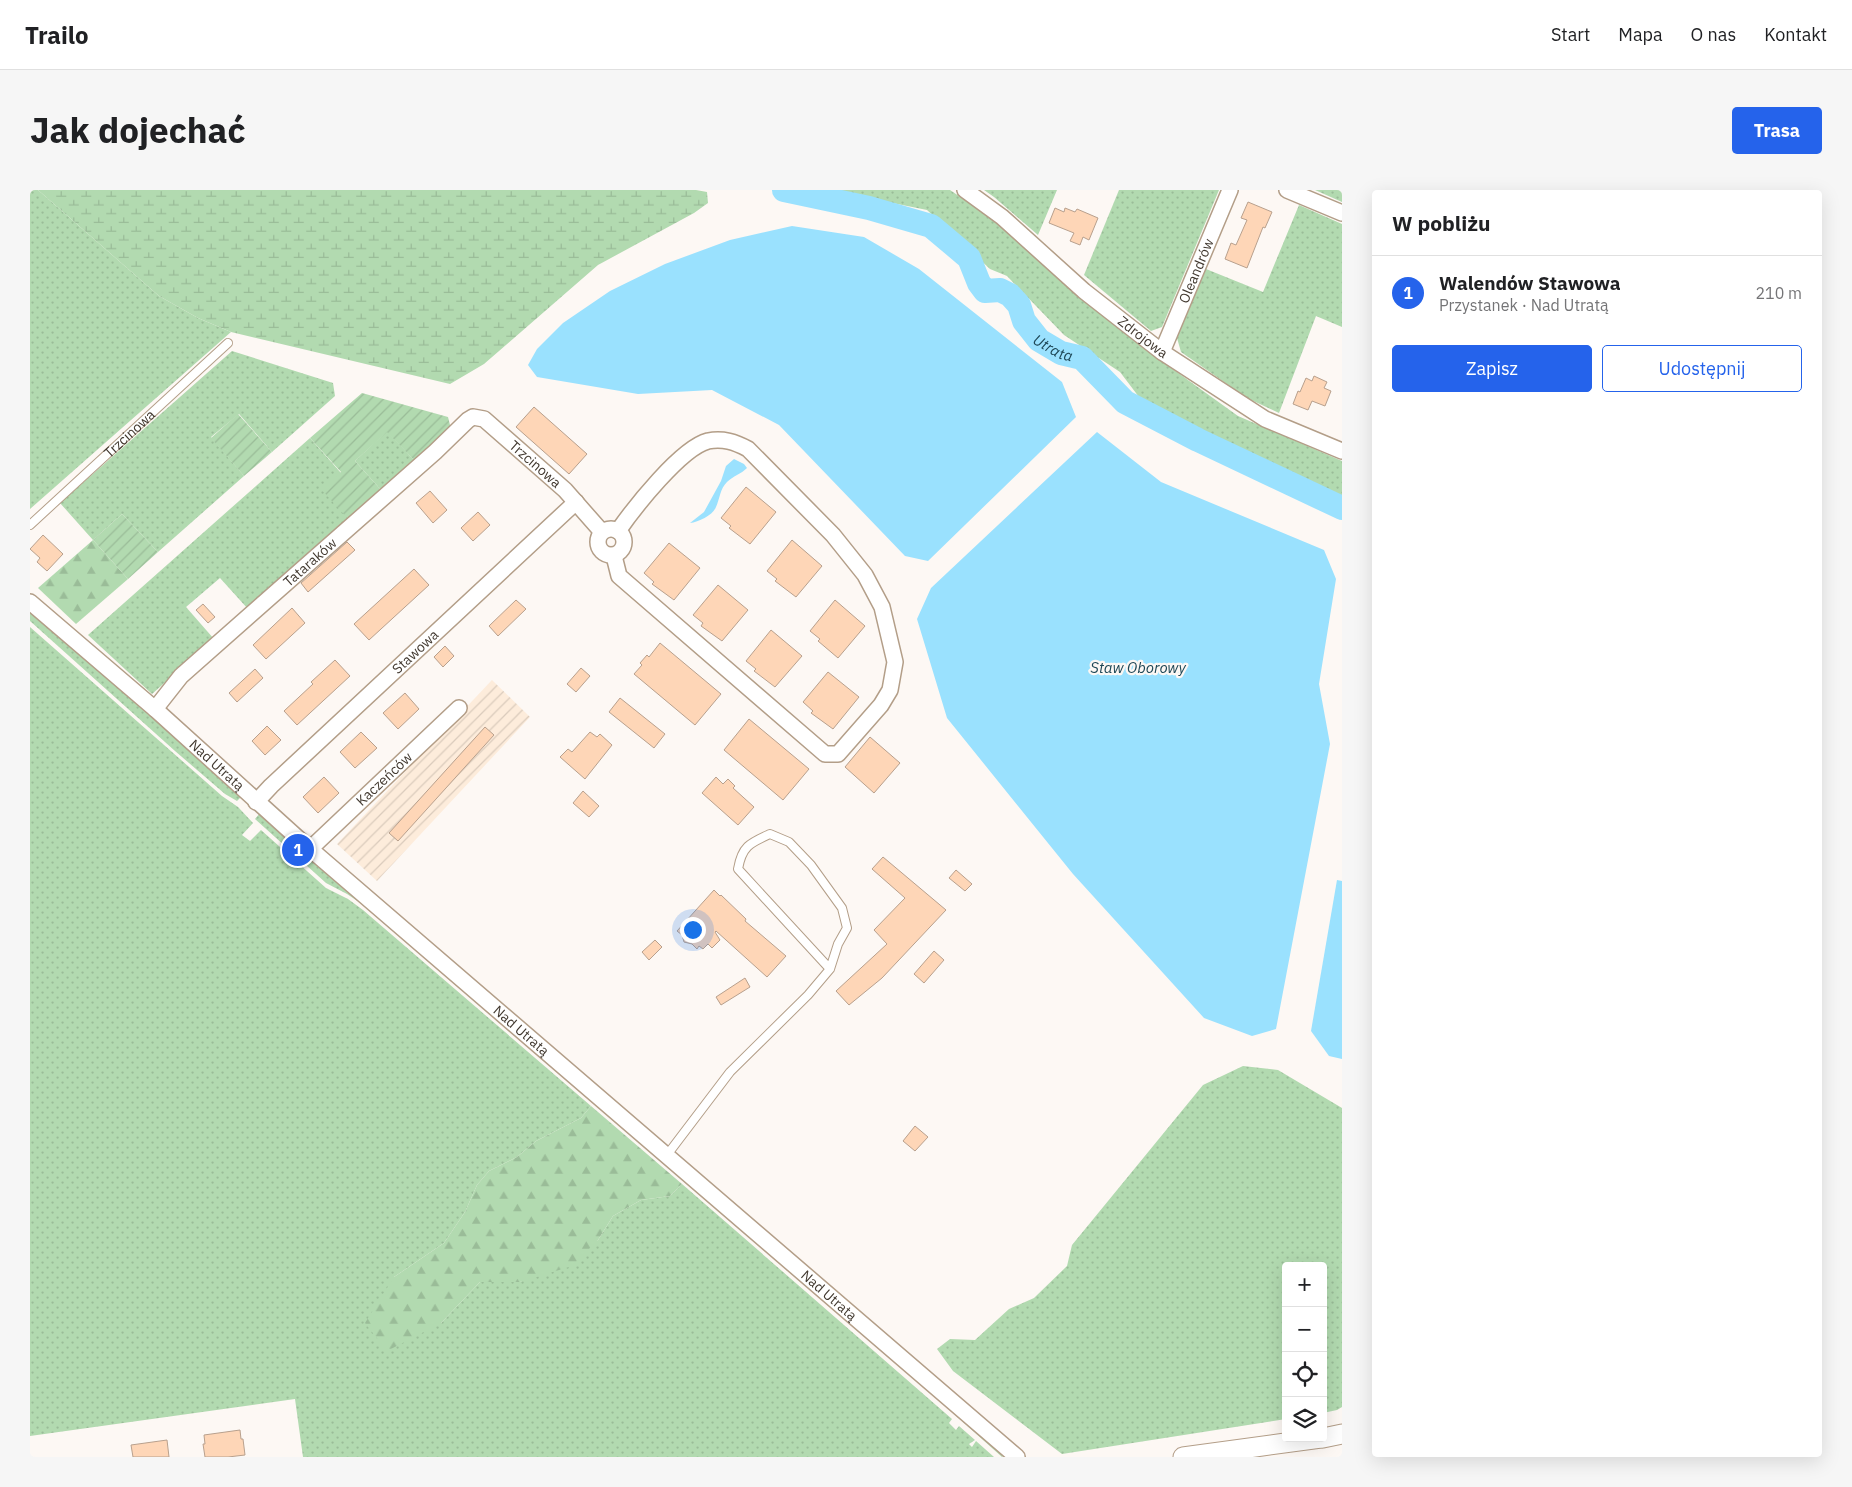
<!DOCTYPE html>
<html lang="pl">
<meta charset="utf-8">
<style>
:root{--surface:#fff;--page:#f6f6f6;--text:#202124;--muted:#757577;--line:#e0e0e0;--accent:#2563eb}
body{margin:0;font-family:"IBM Plex Sans",sans-serif;background:var(--page);color:var(--text)}
.controls{position:absolute;right:15px;bottom:15px;display:grid;overflow:hidden;border-radius:5px;box-shadow:0 5px 20px #0002}
.controls button{width:45px;height:45px;display:grid;place-items:center;padding:0;border:0;border-bottom:1px solid var(--line);background:var(--surface);color:var(--text);font:25px sans-serif}
.you{position:absolute;left:662px;top:739px;width:18px;height:18px;margin:-12px;border:4px solid #fff;border-radius:50%;background:#1a73e8;box-shadow:0 0 0 8px #1a73e833}
.badge{display:grid;place-items:center;width:32px;height:32px;border-radius:50%;background:var(--accent);color:#fff;font-size:16px;font-weight:700}
.pin{position:absolute;translate:-50% -50%;border:2px solid #fff;box-shadow:0 1px 5px #0006}
.list{margin:0;padding:0;list-style:none}
h2{display:flex;justify-content:space-between;align-items:center;height:65px;margin:0;padding:0 20px;font-size:21px}
h2 small{font-size:16px;font-weight:400;color:var(--muted)}
.list li{display:grid;grid-template-columns:32px 1fr auto;gap:15px;align-items:center;box-sizing:border-box;height:75px;padding:0 20px;border-top:1px solid var(--line)}
.list b{display:block;font-size:19px;white-space:nowrap}
.list p{margin:0;font-size:16px;white-space:nowrap;color:var(--muted)}
.list em{font-size:16px;font-style:normal;color:var(--muted)}
.actions{display:flex;gap:10px;padding:15px 20px}
.actions a{flex:1;padding:11px 0;border:1px solid var(--accent);border-radius:5px;text-align:center;font-size:18px;color:var(--accent)}
.actions .main{background:var(--accent);color:#fff}
.icon{flex:none;width:28px;height:28px;fill:none;stroke:currentColor;stroke-width:2;stroke-linecap:round;stroke-linejoin:round}
.map{position:relative;flex:none;width:1312px;height:1267px;overflow:hidden;border-radius:5px}
header{display:flex;align-items:center;gap:30px;box-sizing:border-box;height:70px;padding:0 25px;background:var(--surface);border-bottom:1px solid var(--line)}
header strong{font-size:24px}
nav{display:flex;gap:28px;margin-inline-start:auto;font-size:18px}
.intro{display:flex;align-items:center;justify-content:space-between;box-sizing:border-box;height:120px;padding:0 30px}
h1{margin:0;font-size:35px}
.button{padding:12px 22px;border-radius:5px;background:var(--accent);color:#fff;font-size:18px;font-weight:700}
main{display:flex;gap:30px;padding:0 30px}
aside{flex:1;background:var(--surface);border-radius:5px;box-shadow:0 5px 20px #0002}
.map>svg:first-child{display:block}
</style>
<header>
<strong>Trailo</strong>
<nav><a>Start</a><a>Mapa</a><a>O nas</a><a>Kontakt</a></nav>
</header>
<div class="intro"><h1>Jak dojechać</h1><a class="button">Trasa</a></div>
<main>
<div class="map">
<svg width="1312" height="1267" viewBox="0 0 1312 1267">
<defs>
<pattern id="industrial-furrows" width="10" height="10" patternUnits="userSpaceOnUse" patternTransform="scale(1.25)"><rect width="10" height="10" fill="#fdecdb"/><path d="M-1 1l2-2M0 10L10 0M9 11l2-2" fill="none" stroke="#dacbbc"/></pattern>
<pattern id="grass-dots" width="8" height="8" patternUnits="userSpaceOnUse" patternTransform="scale(1.25)"><rect width="8" height="8" fill="#b2dab0"/><path d="M2 2h.1M6 6h.1" fill="none" stroke="#9abc98" stroke-width="1.8" stroke-linecap="round"/></pattern>
<pattern id="forest-firs" width="22" height="20" patternUnits="userSpaceOnUse" patternTransform="scale(1.25)"><rect width="22" height="20" fill="#b2dab0"/><path d="M5 1l3.5 6h-7zM16 11l3.5 6h-7z" fill="#9abc98"/></pattern>
<pattern id="wetland-marsh" width="20" height="14" patternUnits="userSpaceOnUse" patternTransform="scale(1.25)"><rect width="20" height="14" fill="#b2dab0"/><path d="M1 5h8M5 5V1M11 12h8M15 12V8" fill="none" stroke="#9abc98"/></pattern>
<pattern id="garden-furrows" width="10" height="10" patternUnits="userSpaceOnUse" patternTransform="scale(1.25)"><rect width="10" height="10" fill="#b2dab0"/><path d="M-1 1l2-2M0 10L10 0M9 11l2-2" fill="none" stroke="#9abc98"/></pattern>
</defs>
<rect width="100%" height="100%" fill="#fdf8f4"/>
<!-- industrial -->
<path fill="url(#industrial-furrows)" d="M462 490 500 527 347 691 307 654Z"/>
<!-- grass -->
<g fill="url(#grass-dots)">
<path d="M0 0H8L129 106 168 128 201 142 0 319Z"/>
<path d="M798 0H920L954 23 1112 157 1208 226 1312 271V310L1297 302 1276 298 1253 282 1218 270 1112 211 1090 182 1034 145 977 86 960 79 897 20Z"/>
<path d="M954 0H1027L1008 45 964 7Z"/>
<path d="M1089 0H1189L1132 137 1121 141 1054 85Z"/>
<path d="M1285 0H1312V12Z"/>
<path d="M1269 15 1312 34V137L1286 126 1249 223 1217 208 1151 162 1147 148 1176 79 1233 102Z"/>
<path d="M202 161 303 193 305 206 242 262 209 224 181 247 214 286 128 362 92 324 63 350 30 313Z"/>
<path d="M357 241 385 271 352 301 325 271Z"/>
<path d="M280 248 311 283 319 330 218 419 190 388 156 417 184 449 122 504 58 445Z"/>
<path d="M0 420 212 606 207 611 195 604 145 561 0 431Z"/>
<path d="M0 437 192 606 208 617 223 633 212 645 220 651 231 640 296 698 318 709 333 720 561 916 551 928 506 951 487 967 459 981 447 995 435 1022 414 1053 364 1087 411 1133 450 1092H490L568 1050 583 1026 611 1010 640 1006 652 994 922 1229 919 1233 926 1240 929 1236 945 1250 939 1254 942 1257 946 1251 964 1267H273L265 1209 0 1246Z"/>
<path d="M230 623 240 632 239 634 264 655 263 658 270 663 273 660 567 914V916L332 714 317 704 296 693 225 629Z"/>
<path d="M1213 876 1248 880 1312 918V1217L1307 1220 1293 1223V1076H1256V1229L1032 1264 923 1181 907 1159 920 1149 945 1150 979 1119 1004 1108 1037 1076 1042 1055 1173 895Z"/>
<path d="M580 925 975 1264 972 1267 895 1198 578 926Z"/>
</g>
<!-- forest -->
<g fill="url(#forest-firs)">
<path d="M63 350 98 389 46 434 8 398Z"/>
<path d="M561 916 652 994 640 1006 611 1010 583 1026 568 1050 542 1076 490 1092H450L411 1133 357 1161 335 1133 364 1087 414 1053 435 1022 447 995 459 981 487 967 506 951 551 928Z"/>
</g>
<!-- wetland -->
<path fill="url(#wetland-marsh)" d="M8 0H666L677 2 678 13 664 23 568 75 454 174 420 194 201 142 168 128 129 106Z"/>
<!-- garden -->
<g fill="url(#garden-furrows)">
<path d="M332 203 418 227 421 239 385 271 357 242 325 271 352 301 319 330 292 300 311 282 280 248Z"/>
<path d="M208 224 242 262 214 286 181 248Z"/>
<path d="M92 324 128 362 98 389 63 350Z"/>
</g>
<!-- water -->
<g fill="#9ae1fe">
<path d="M762 36 834 47 889 79 1032 192 1046 227 898 371 875 366 749 235 682 200 608 204 507 187 498 175 507 159 533 133 580 101 635 74 700 50Z"/>
<path d="M1067 242 1131 292 1294 360 1306 389 1289 494 1300 554 1246 839 1222 846 1174 828 1043 684 917 528 887 429 901 398Z"/>
<path d="M704 269 714 274 717 278C711 284 703 286 697 292 690 299 690 308 686 317 683 325 669 332 660 333L674 322 691 291 696 276Z"/>
<path d="M1307 690 1312 691V869L1299 866 1281 841Z"/>
</g>
<g fill="none" stroke-linecap="round" stroke-linejoin="round">
<!-- river -->
<path stroke="#9ae1fe" stroke-width="24" id="s1" d="M754 0 839 18 901 36 939 68 949 93 955 101 970 100 980 105 989 115 994 131 1009 150 1031 163 1052 168 1095 212 1168 250 1312 318"/>
</g>
<!-- building -->
<g fill="#fed6b7" stroke="#b8a08d">
<path d="M1218 12 1242 22 1235 38 1233 37 1217 78 1195 69 1201 53 1206 55 1217 30 1211 28Z"/>
<path d="M1025 18 1034 22 1035 18 1045 22 1047 19 1068 28 1059 50 1053 47 1050 55 1040 51 1044 43 1019 33Z"/>
<path d="M1284 186 1297 192 1294 198 1301 201 1295 216 1282 211 1278 220 1263 214 1268 201 1270 202 1276 188 1282 191Z"/>
<path d="M504 217 557 264 539 284 486 237Z"/>
<path d="M716 297 746 322 720 354 699 338 701 336 691 328Z"/>
<path d="M400 301 417 320 403 333 386 313Z"/>
<path d="M448 322 460 335 443 351 431 338Z"/>
<path d="M13 345 33 364 17 381 7 372 10 368 0 359Z"/>
<path d="M762 350 792 376 766 407 745 391 747 389 737 381Z"/>
<path d="M317 352 325 360 278 402 271 393Z"/>
<path d="M639 353 670 378 644 410 622 394 624 392 614 383Z"/>
<path d="M384 379 399 395 339 450 324 434Z"/>
<path d="M688 395 718 420 692 451 671 436 673 433 663 425Z"/>
<path d="M486 410 496 419 468 446 459 436Z"/>
<path d="M805 410 835 436 808 468 788 451 790 449 780 441Z"/>
<path d="M173 414 185 427 178 433 166 420Z"/>
<path d="M262 418 275 433 236 469 223 455Z"/>
<path d="M741 440 772 466 745 497 724 481 726 479 716 471Z"/>
<path d="M630 453 691 504 665 535 604 484 612 475 610 473 617 465 619 467Z"/>
<path d="M415 456 424 466 413 477 404 467Z"/>
<path d="M305 470 320 486 267 535 254 521 283 494 281 492Z"/>
<path d="M551 478 560 486 546 502 537 494Z"/>
<path d="M225 479 233 488 207 512 199 503Z"/>
<path d="M798 482 829 507 803 539 781 523 783 521 773 512Z"/>
<path d="M375 503 389 519 368 539 353 523Z"/>
<path d="M590 508 635 544 624 558 579 522Z"/>
<path d="M719 529 779 579 753 610 694 560Z"/>
<path d="M237 536 251 550 235 565 222 551Z"/>
<path d="M455 537 464 545 368 651 359 643Z"/>
<path d="M331 542 347 558 325 578 310 562Z"/>
<path d="M560 542 567 547 570 544 582 555 555 589 530 567 538 559 542 562Z"/>
<path d="M840 547 870 573 844 603 815 577Z"/>
<path d="M294 587 309 603 288 623 273 607Z"/>
<path d="M686 587 693 594 698 589 705 596 703 598 724 617 708 635 672 603Z"/>
<path d="M553 601 569 616 559 627 543 613Z"/>
<path d="M853 667 916 720 852 788 819 815 806 801 857 754 844 740 875 708 842 679Z"/>
<path d="M926 680 942 694 935 701 919 688Z"/>
<path d="M684 700 690 706 691 705 716 729 715 731 756 766 737 787 686 741 685 742 690 750 682 758 678 754 673 759 669 756 667 759 662 754 654 752 652 745 647 741Z"/>
<path d="M625 750 632 757 619 770 612 762Z"/>
<path d="M904 761 914 770 894 793 884 784Z"/>
<path d="M715 788 720 797 691 815 686 807Z"/>
<path d="M885 936 898 947 885 961 873 951Z"/>
<path d="M210 1240 211 1249H213L215 1265 198 1267H175L173 1254H175L174 1245Z"/>
<path d="M137 1250 139 1267H103L101 1255Z"/>
</g>
<g fill="none" stroke-linecap="round" stroke-linejoin="round">
<defs>
<g id="service">
<path id="s2" d="M0 335 198 153"/>
<path d="M637 965 700 882 778 805 800 779 808 754 817 738 812 718 781 675 759 652 740 644C720 653 712 656 708 679L800 779"/>
</g>
<g id="minor">
<path id="s3" d="M935 0 972 27 1054 101 1132 162 1235 229 1312 261"/>
<path d="M1257 0 1312 23"/>
<path id="s4" d="M1132 162 1200 0"/>
<circle cx="581" cy="352" r="13"/>
<path d="M584 366 589 386 795 564H808L851 515 860 500 865 472 852 417 835 385 803 345 718 259C705 252 693 248 678 251 651 258 604 318 588 341"/>
<path id="s5" d="M0 412 125 519 271 651 987 1267"/>
<path id="s6" d="M125 519 151 486 405 262 438 230 443 227 454 229 535 300 572 342"/>
<path id="s7" d="M226 612 241 596 546 312"/>
<path id="s8" d="M280 659 429 518"/>
</g>
<g id="tertiary">
<path d="M1293 1248 1312 1244"/>
<path d="M1153 1267 1291 1248"/>
</g>
</defs>
<!-- service casing -->
<use href="#service" stroke="#b39e88" stroke-width="10"/>
<!-- minor casing -->
<use href="#minor" stroke="#b39e88" stroke-width="18"/>
<!-- tertiary casing -->
<use href="#tertiary" stroke="#b39e88" stroke-width="21"/>
<!-- service -->
<use href="#service" stroke="#fff" stroke-width="8"/>
<!-- minor -->
<use href="#minor" stroke="#fff" stroke-width="15"/>
<!-- tertiary -->
<use href="#tertiary" stroke="#fff" stroke-width="19"/>
</g>
<g text-anchor="middle" dominant-baseline="central" stroke-width="4.5" stroke-linejoin="round" paint-order="stroke">
<!-- street labels -->
<g font-size="14" fill="#41382f" stroke="#fdf8f4">
<text stroke="none"><textPath href="#s4" startOffset="88">Oleandrów</textPath></text>
<text stroke="none"><textPath href="#s3" startOffset="231">Zdrojowa</textPath></text>
<text stroke="none"><textPath href="#s2" startOffset="135">Trzcinowa</textPath></text>
<text stroke="none"><textPath href="#s6" startOffset="512">Trzcinowa</textPath></text>
<text stroke="none"><textPath href="#s6" startOffset="214">Tataraków</textPath></text>
<text stroke="none"><textPath href="#s7" startOffset="219">Stawowa</textPath></text>
<text stroke="none"><textPath href="#s5" startOffset="248">Nad Utratą</textPath></text>
<text stroke="none"><textPath href="#s8" startOffset="102">Kaczeńców</textPath></text>
<text stroke="none"><textPath href="#s5" startOffset="652">Nad Utratą</textPath></text>
<text stroke="none"><textPath href="#s5" startOffset="1058">Nad Utratą</textPath></text>
</g>
<!-- water labels -->
<g font-size="15" font-style="italic" fill="#1d4655" stroke="#fdf8f4">
<text stroke="none"><textPath href="#s1" startOffset="335">Utrata</textPath></text>
<text x="1108" y="477">Staw Oborowy</text>
</g>
</g>
</svg>
<div class="controls">
<button>+</button>
<button>−</button>
<button><svg class="icon" aria-label="locate" viewBox="0 0 24 24"><circle cx="12" cy="12" r="6"/><path d="M12 2v4M12 18v4M2 12h4M18 12h4"/></svg></button>
<button><svg class="icon" aria-label="layers" viewBox="0 0 24 24"><path d="M12 4l9 5-9 5-9-5zM3 14l9 5 9-5"/></svg></button>
</div>
<div class="you"></div>
<div class="pin badge" style="left:268px;top:660px">1</div>
</div>
<aside>
<h2>W pobliżu<small></small></h2>
<ul class="list">
<li><span class="badge">1</span><div><b>Walendów Stawowa</b><p>Przystanek · Nad Utratą</p></div><em>210 m</em></li>
</ul>
<div class="actions"><a class="main">Zapisz</a><a>Udostępnij</a></div>
</aside>
</main>
